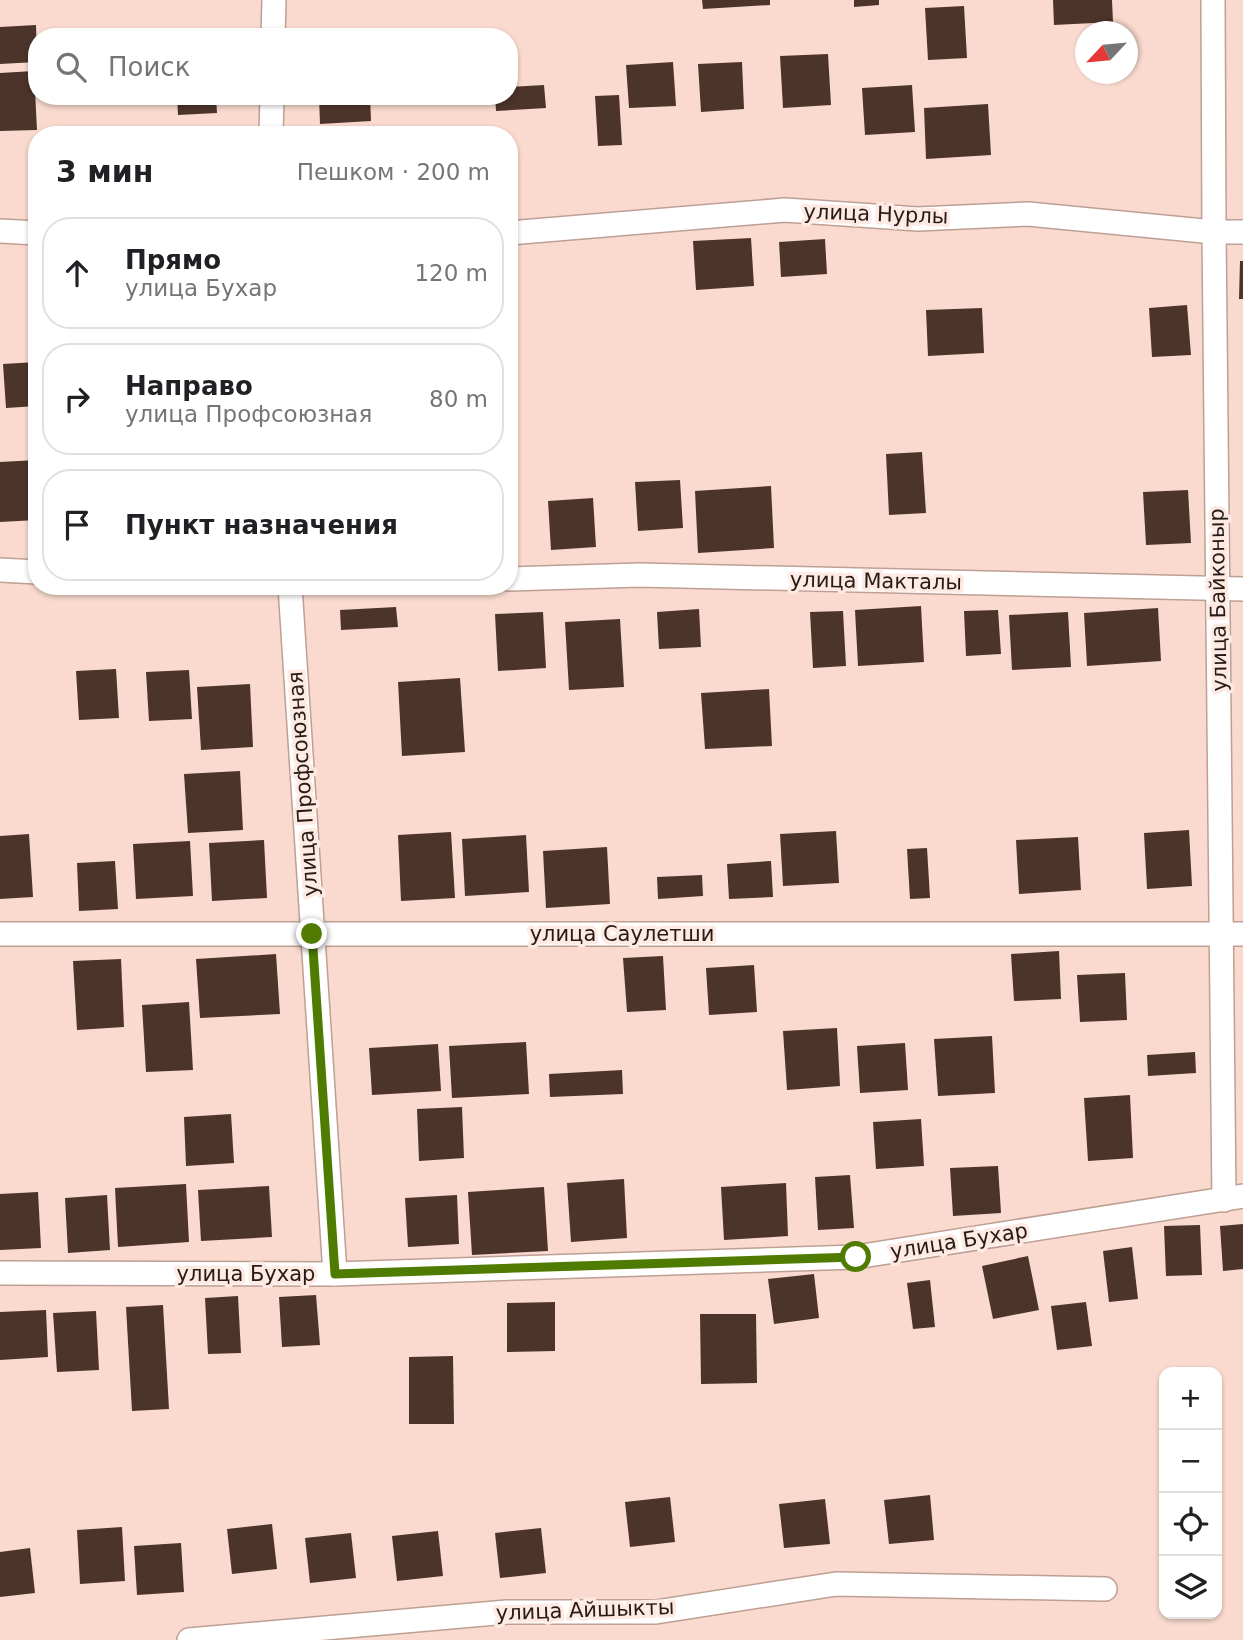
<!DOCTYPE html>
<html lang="ru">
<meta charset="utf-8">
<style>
:root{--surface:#fff;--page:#f6f6f6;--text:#202124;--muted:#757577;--line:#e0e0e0}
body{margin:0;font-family:"DejaVu Sans",sans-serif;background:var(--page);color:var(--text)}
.controls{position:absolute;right:21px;bottom:21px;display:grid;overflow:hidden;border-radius:14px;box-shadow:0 2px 5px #0004}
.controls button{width:63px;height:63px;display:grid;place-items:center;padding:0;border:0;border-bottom:2px solid var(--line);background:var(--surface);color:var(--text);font:35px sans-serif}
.compass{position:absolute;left:1075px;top:21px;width:63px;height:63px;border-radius:50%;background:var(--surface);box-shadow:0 2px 5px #0004;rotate:244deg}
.stop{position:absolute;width:21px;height:21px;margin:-16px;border:5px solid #4f7c00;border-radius:50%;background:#fff}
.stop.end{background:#4f7c00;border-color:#fff;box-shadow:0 2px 7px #0008}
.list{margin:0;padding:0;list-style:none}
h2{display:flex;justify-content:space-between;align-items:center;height:91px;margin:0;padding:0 28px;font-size:30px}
h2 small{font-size:23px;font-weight:400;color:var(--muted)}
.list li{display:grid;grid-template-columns:46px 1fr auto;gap:21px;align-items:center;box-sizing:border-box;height:112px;margin:0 14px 14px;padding:0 14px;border:2px solid var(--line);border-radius:28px}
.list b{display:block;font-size:26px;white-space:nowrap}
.list p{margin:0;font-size:23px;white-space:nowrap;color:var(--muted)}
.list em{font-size:23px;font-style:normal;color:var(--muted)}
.icon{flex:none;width:38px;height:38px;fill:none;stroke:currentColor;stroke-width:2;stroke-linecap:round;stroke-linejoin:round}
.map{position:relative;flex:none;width:1243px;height:1640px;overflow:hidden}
.search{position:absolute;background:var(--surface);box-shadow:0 2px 5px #0004;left:28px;top:28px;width:490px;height:77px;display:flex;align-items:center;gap:18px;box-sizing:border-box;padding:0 24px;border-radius:28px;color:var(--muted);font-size:26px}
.panel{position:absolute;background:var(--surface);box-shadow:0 2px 5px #0004;left:28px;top:126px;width:490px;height:469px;border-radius:28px}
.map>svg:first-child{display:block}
</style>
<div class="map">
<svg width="1243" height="1640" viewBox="0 0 1243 1640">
<rect width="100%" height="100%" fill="#fadace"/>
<!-- building -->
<g fill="#4d342b">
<path d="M702 0H770V5L703 9Z"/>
<path d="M854 0H879V5L854 7Z"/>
<path d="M1053 0H1112L1113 22 1054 25Z"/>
<path d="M964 6 967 58 928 60 925 8Z"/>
<path d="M36 25 37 62 0 64V27Z"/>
<path d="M122 30V37H81L80 32Z"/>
<path d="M828 54 831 105 783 108 780 56Z"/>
<path d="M673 62 676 106 629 108 626 65Z"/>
<path d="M742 62 744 109 701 112 698 64Z"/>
<path d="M34 71 37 130 0 131V73Z"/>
<path d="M544 85 546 108 496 111 495 96H509V87Z"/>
<path d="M912 85 915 132 865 135 862 88Z"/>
<path d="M619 95 622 145 598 146 595 96Z"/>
<path d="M177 96H216L217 113 178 115Z"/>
<path d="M319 96H370L371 121 320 124Z"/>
<path d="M988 104 991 155 926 159 924 108Z"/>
<path d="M751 238 754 286 696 290 693 241Z"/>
<path d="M825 239 827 274 781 277 779 242Z"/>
<path d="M1240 261H1243V299H1239Z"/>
<path d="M1187 305 1191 355 1152 357 1149 308Z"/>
<path d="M982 308 984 353 928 356 926 310Z"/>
<path d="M37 362V406L6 408 3 364Z"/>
<path d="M922 452 926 513 889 515 886 454Z"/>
<path d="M37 460V520L0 522V462Z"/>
<path d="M680 480 683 528 638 531 635 482Z"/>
<path d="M771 486 774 548 698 553 695 491Z"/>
<path d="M1188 490 1191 543 1146 545 1143 492Z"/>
<path d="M593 498 596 547 551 550 548 501Z"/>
<path d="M921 606 924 662 858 666 855 610Z"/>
<path d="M396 607 398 627 341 630 340 610Z"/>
<path d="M1158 608 1161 661 1087 666 1084 613Z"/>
<path d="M699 609 701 647 659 649 657 612Z"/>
<path d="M998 610 1001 654 966 656 964 611Z"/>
<path d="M843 611 846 666 813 668 810 612Z"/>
<path d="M543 612 546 668 498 671 495 614Z"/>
<path d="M1068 612 1071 667 1012 670 1009 615Z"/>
<path d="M620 619 624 687 569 690 565 622Z"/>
<path d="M116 669 119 718 79 720 76 671Z"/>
<path d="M189 670 192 719 149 721 146 672Z"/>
<path d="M460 678 465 752 402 756 398 682Z"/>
<path d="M250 684 253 747 201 750 197 687Z"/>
<path d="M769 689 772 746 705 749 701 693Z"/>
<path d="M240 771 243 830 188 833 184 774Z"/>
<path d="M1189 830 1192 886 1147 889 1144 833Z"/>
<path d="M836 831 839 883 783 886 780 834Z"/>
<path d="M451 832 455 898 401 901 398 835Z"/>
<path d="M29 834 33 897 0 899V836Z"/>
<path d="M526 835 529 892 465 896 462 839Z"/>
<path d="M1078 837 1081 890 1019 894 1016 840Z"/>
<path d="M264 840 267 898 212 901 209 843Z"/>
<path d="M190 841 193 896 136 899 133 844Z"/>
<path d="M607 847 610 904 546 908 543 851Z"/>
<path d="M927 848 930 898 910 899 907 849Z"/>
<path d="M115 861 118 909 79 911 77 863Z"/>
<path d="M771 861 773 897 729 899 727 864Z"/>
<path d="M702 875 703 896 658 899 657 877Z"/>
<path d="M1059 951 1061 999 1014 1001 1011 954Z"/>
<path d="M276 954 280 1014 200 1018 196 959Z"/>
<path d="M663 956 666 1010 627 1012 623 958Z"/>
<path d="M121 959 124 1027 77 1030 73 961Z"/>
<path d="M754 965 757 1012 709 1015 706 968Z"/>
<path d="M1125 973 1127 1020 1080 1022 1077 975Z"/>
<path d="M189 1002 193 1070 146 1072 142 1005Z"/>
<path d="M837 1028 840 1086 787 1090 783 1031Z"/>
<path d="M992 1036 995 1093 938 1096 934 1039Z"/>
<path d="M526 1042 529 1094 452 1098 449 1046Z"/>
<path d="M905 1043 908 1090 860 1093 857 1046Z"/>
<path d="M438 1044 441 1091 372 1095 369 1048Z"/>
<path d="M1195 1052 1196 1073 1148 1076 1147 1055Z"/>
<path d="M622 1070 623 1094 550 1097 549 1074Z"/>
<path d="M1130 1095 1133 1158 1088 1161 1084 1098Z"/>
<path d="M462 1107 464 1158 419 1161 417 1109Z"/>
<path d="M231 1114 234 1163 186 1166 184 1117Z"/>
<path d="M921 1119 924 1166 876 1169 873 1122Z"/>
<path d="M998 1166 1001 1213 953 1216 950 1168Z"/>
<path d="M850 1175 854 1228 818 1230 815 1177Z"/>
<path d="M624 1179 627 1238 571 1242 567 1183Z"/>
<path d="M786 1183 788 1236 724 1240 721 1187Z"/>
<path d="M186 1184 189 1242 118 1247 115 1188Z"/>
<path d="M269 1186 272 1237 201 1241 198 1190Z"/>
<path d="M544 1187 548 1251 472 1255 468 1192Z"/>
<path d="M38 1192 41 1248 0 1250V1194Z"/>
<path d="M107 1195 110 1250 68 1253 65 1198Z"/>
<path d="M457 1195 459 1244 408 1247 405 1198Z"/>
<path d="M1243 1224V1269L1223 1271 1220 1226Z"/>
<path d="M1200 1225 1202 1275 1166 1276 1164 1226Z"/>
<path d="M1132 1247 1138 1299 1109 1302 1103 1251Z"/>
<path d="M1028 1256 1039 1310 993 1319 982 1266Z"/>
<path d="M814 1274 819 1318 774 1324 768 1279Z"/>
<path d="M930 1280 935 1327 913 1329 907 1283Z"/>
<path d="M316 1295 320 1345 282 1347 279 1297Z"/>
<path d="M238 1296 241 1353 208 1354 205 1298Z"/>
<path d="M555 1302V1351L507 1352V1303Z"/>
<path d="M1086 1302 1092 1346 1057 1350 1051 1306Z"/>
<path d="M163 1305 169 1409 132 1411 126 1307Z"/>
<path d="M46 1310 48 1357 0 1360V1312Z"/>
<path d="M96 1311 99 1370 57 1372 53 1313Z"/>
<path d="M700 1314H756L757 1383 701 1384Z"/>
<path d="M453 1356 454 1424H409V1357Z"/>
<path d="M930 1495 934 1540 889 1544 884 1500Z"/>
<path d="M670 1497 675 1542 630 1547 625 1502Z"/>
<path d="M825 1499 830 1544 784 1548 779 1504Z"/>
<path d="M272 1524 277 1569 232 1574 227 1529Z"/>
<path d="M122 1527 125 1581 80 1584 77 1530Z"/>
<path d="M541 1528 546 1573 500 1578 495 1533Z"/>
<path d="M438 1531 443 1576 397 1581 392 1536Z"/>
<path d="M351 1533 356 1578 310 1583 305 1538Z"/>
<path d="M181 1543 184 1592 137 1595 134 1546Z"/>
<path d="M30 1548 35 1593 0 1597V1552Z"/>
</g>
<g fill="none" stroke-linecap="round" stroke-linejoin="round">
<defs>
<g id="street">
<path d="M1213 0 1214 232 1224 1200"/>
<path d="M273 37 274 0"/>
<path d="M271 135 272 96"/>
<path d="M0 231 37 233"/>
<path d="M509 233 785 210 918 219 1028 214 1214 232H1243"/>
<path d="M0 570 37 572"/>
<path d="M509 579 640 575 1243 589"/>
<path d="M290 586 335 1274"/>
<path d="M0 934H1243"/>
<path d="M0 1273 335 1274 856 1257 1243 1196"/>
<path d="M189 1640 507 1612H656L836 1584 1105 1589"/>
</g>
</defs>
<!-- street casing -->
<use href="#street" stroke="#be9f94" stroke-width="26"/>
<!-- street -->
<use href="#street" stroke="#fff" stroke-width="23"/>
</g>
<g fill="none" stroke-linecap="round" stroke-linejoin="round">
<!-- route -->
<path stroke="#4f7c00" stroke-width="9" d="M312 934 335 1274 856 1257"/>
</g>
<g text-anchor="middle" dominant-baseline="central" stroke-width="7" stroke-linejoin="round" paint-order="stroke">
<!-- street labels -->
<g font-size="21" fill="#261b17" stroke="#feeae3">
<text transform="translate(876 214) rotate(2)">улица Нурлы</text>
<text transform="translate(876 581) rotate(1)">улица Макталы</text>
<text transform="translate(1218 600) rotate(-91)">улица Байконыр</text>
<text transform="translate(303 784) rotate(-94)">улица Профсоюзная</text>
<text x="622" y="934">улица Саулетши</text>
<text transform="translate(959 1241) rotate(-9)">улица Бухар</text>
<text x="246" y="1274">улица Бухар</text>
<text transform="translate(585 1610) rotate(-2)">улица Айшыкты</text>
</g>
</g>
</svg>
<div class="controls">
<button>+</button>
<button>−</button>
<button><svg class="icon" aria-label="locate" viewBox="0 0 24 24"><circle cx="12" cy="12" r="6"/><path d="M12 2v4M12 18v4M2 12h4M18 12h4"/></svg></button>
<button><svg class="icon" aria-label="layers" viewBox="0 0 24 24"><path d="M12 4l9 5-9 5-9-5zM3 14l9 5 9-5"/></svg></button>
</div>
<svg class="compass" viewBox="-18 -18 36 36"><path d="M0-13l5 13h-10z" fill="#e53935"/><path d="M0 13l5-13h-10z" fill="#757577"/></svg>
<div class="stop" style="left:856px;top:1257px"></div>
<div class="stop end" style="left:312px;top:934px"></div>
<div class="search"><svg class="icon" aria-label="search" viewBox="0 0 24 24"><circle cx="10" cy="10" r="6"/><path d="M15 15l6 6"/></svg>Поиск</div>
<section class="panel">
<h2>3 мин<small>Пешком · 200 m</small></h2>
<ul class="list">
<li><svg class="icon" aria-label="ahead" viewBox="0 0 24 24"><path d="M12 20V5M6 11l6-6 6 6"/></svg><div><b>Прямо</b><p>улица Бухар</p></div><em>120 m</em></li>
<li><svg class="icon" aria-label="right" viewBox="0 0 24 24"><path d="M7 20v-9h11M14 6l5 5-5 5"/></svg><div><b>Направо</b><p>улица Профсоюзная</p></div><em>80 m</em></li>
<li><svg class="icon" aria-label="arrive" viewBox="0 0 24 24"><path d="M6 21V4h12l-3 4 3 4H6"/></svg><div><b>Пункт назначения</b></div></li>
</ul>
</section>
</div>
